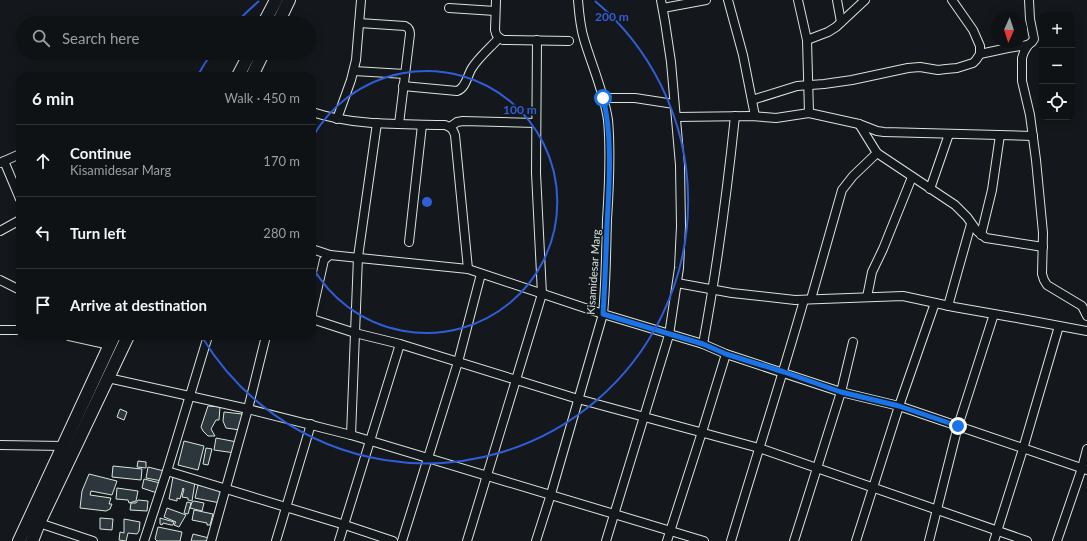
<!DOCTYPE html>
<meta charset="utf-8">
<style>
:root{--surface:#0f1215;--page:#181b1e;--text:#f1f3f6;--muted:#9b9ea0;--line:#2f3234}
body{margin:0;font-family:Lato,sans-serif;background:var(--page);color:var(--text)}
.controls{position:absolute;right:12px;top:12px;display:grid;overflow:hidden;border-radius:8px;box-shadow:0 2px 10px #0003}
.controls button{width:36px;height:36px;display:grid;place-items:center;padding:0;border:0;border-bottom:1px solid var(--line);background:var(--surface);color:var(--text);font:20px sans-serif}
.compass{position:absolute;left:991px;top:12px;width:36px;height:36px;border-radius:50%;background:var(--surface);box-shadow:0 2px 10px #0003;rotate:183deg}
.stop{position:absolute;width:12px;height:12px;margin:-9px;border:3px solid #1a73e8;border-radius:50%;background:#fff}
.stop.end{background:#1a73e8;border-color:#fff;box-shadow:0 1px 4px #0008}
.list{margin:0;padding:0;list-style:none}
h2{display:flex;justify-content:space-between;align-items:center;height:52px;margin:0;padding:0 16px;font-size:17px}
h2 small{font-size:13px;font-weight:400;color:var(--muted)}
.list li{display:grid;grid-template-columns:26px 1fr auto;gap:12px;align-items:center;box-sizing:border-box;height:72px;padding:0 16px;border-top:1px solid var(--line)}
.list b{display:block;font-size:15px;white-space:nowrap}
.list p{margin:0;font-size:13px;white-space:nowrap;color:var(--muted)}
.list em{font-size:13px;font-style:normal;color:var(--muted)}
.icon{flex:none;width:22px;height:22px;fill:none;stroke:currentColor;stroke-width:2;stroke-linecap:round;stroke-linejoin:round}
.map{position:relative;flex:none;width:1087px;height:541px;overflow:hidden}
.search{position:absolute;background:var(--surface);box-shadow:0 2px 10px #0003;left:16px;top:16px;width:300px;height:44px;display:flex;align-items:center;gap:10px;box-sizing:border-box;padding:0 14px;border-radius:22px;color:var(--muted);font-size:15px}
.panel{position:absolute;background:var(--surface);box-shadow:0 2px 10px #0003;left:16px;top:72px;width:300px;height:268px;border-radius:12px}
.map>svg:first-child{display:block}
</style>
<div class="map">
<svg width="1087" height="541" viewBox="0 0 1087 541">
<rect width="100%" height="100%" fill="#14181c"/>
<!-- building -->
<g fill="#2c363c" stroke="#d8e6dc">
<path d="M208 406 220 407 219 420H216L211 429 215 436H208L203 431 201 427Z"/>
<path d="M120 409 127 412 124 420 117 417Z"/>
<path d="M224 412 242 414 240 430 226 428 223 421Z"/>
<path d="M216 438 237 442 235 453 214 450Z"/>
<path d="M184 441 204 446 198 470 178 465Z"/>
<path d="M206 448 212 449 208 465 203 464Z"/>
<path d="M138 461 146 462V468L137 467Z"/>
<path d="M113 466 142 469 141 480 112 477Z"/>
<path d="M148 467 164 471 162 481 146 478Z"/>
<path d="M89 474 117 481 112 495 91 491 90 495 111 498 109 504H112L110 509 106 511 80 508 82 491Z"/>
<path d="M173 477 195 482 192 501 188 500V498L182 497 184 489 183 488 180 499 177 498V501L169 499Z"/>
<path d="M144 479 160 483 157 493 142 488Z"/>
<path d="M198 485 223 490 220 503 195 498Z"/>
<path d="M117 488 138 491 136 501 129 503 128 500 116 499Z"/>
<path d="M138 500 148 501 147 511 130 510 131 503H136Z"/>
<path d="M194 501 204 503 202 511 190 508 192 502Z"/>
<path d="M187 502 191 503 188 514 184 513Z"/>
<path d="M167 508 186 515 179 527 174 525 176 522 164 517Z"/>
<path d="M194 510 213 514 210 525H207V523L192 520Z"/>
<path d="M100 518 113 519 112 530 100 529Z"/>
<path d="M160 518 174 522 173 525H171L163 523 162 525 160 524Z"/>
<path d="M124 519 140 522 139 531 137 534 128 533 126 541 119 540 120 532 124 533Z"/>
<path d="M158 527 182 532 180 541H157L155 539Z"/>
<path d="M193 534 209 538V541H191Z"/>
</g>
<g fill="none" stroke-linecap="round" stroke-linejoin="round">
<defs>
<g id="minor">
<path d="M496 0 495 30C496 36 498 37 503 40L569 41"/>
<path d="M728 0 743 55 755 116"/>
<path d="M798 0 807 40 809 113"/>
<path d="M837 0 841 22"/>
<path d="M1029 0 1030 19 1034 39 1032 42 1028 45 1024 52 1022 58V81L1030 115 1036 160 1043 233 1042 274 1044 280 1047 285 1082 306 1087 316"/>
<path d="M449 8 495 11"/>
<path d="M663 8 706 0"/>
<path d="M359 23 405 26C409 28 410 30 410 34L399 124"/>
<path d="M807 40 828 32 836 27 865 0"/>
<path d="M980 54 1008 48 1028 45"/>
<path d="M354 71 405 74"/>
<path d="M403 86 457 91C466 88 467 76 472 68 479 57 490 48 499 38"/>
<path d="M603 98H635L674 104"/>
<path d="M752 100 797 86 824 84 852 80 908 68 920 67 938 70 946 69 957 68 973 63 976 60 980 54V46L973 30 952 0"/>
<path d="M312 112C355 126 400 124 445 125 451 127 453 129 455 135L468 269"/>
<path d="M676 117 751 116 776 118 809 113 859 124 877 131 884 132 1033 136"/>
<path d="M337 119 351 80 356 60 361 0"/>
<path d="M859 124 877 153 955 205 967 217 977 231 986 238 1043 247"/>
<path d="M450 127 457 122 463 121 536 123"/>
<path d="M4 161 20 199"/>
<path d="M0 163 20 154"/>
<path d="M930 189 949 134"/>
<path d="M0 231 20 220"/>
<path d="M981 235 992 190 1000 135"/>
<path d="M409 242 422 125"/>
<path d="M312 249 330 255"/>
<path d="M0 280 20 290"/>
<path d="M677 283 732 293 795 300 903 296 954 307 1011 317 1087 331"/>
<path d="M867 297 872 272 883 249 912 177"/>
<path d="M811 299 842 190 853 176 877 153"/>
<path d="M948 306 971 224"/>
<path d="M312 313 324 260 330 255 468 269 603 314 703 344 726 354 841 392 899 406 1087 470"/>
<path d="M312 319 355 333 400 344 578 399 759 448 1027 541"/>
<path d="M0 330H20"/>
<path d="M69 336 110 345"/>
<path d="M703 344C717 268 727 193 735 116"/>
<path d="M108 378 248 409 351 435 704 541"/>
<path d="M351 435 358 257 377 123"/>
<path d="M0 445 63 446"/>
<path d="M167 471 345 525 393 541"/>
<path d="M39 523 93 541"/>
<path d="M144 541 167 471 208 336"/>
<path d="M211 541 248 409 266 336"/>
<path d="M276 541 311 424"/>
<path d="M339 541 400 344"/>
<path d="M402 541 458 362 481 274"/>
<path d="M467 541 542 294 536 173 537 40"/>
<path d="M536 541 551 494 603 314C606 283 606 252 607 220 609 189 611 152 608 120 604 92 592 66 584 39 580 26 579 13 578 0"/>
<path d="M606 541 669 335 679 268 681 226 680 165 671 62 665 22 661 0"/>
<path d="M667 541 702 432 726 354"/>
<path d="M731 541C755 460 781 381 804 300"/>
<path d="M794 541 841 392 853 342"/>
<path d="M856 541 899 406 935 303"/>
<path d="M929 541 958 426 994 314"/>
<path d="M994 541 1023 449 1059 326"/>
<path d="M1057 541 1082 468 1087 449"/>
</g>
<g id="primary">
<path d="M264 23 276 0"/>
<path d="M278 23 289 0"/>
<path d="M238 76 250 53"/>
<path d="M252 76 263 53"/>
<path d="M19 541 114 336"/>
<path d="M32 541 39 523 128 336"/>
</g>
</defs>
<!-- minor casing -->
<use href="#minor" stroke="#d8e6dc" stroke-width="10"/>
<!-- primary casing -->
<use href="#primary" stroke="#d8e6dc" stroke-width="14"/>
<!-- minor -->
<use href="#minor" stroke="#14181c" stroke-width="8"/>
<!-- primary -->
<use href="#primary" stroke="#14181c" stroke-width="12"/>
</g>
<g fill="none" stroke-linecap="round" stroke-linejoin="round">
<!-- route -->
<path stroke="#1a73e8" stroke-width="5" d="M603 98C613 136 609 186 607 226 606 255 605 285 603 314L703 344 726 354 784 372 841 392 899 406 958 426"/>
</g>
<!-- distance rings -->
<g fill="none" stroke="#305dd8" stroke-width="2">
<path d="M312 138A131 131 0 1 1 312 266"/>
<path d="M198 75A262 262 0 0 1 211 54M237 22A262 262 0 0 1 259 1M595 1A262 262 0 1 1 202 337"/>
</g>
<g text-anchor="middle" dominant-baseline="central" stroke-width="3" stroke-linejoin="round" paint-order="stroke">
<!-- street labels -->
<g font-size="11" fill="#d8e6dc" stroke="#14181c">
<text transform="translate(593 272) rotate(-86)">Kisamidesar Marg</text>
</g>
</g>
<circle cx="427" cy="202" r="6" fill="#305dd8" stroke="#14181c" stroke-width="2"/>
<g font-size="12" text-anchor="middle" font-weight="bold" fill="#305dd8" stroke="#14181c" stroke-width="3" stroke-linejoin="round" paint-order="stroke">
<text x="612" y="21">200 m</text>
<text x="520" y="114">100 m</text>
</g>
</svg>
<div class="controls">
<button>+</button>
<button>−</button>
<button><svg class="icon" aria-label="locate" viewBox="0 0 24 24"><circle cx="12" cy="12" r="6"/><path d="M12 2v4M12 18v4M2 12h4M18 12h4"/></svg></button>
</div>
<svg class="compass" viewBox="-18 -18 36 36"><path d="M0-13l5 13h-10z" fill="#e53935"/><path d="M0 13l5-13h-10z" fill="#9b9ea0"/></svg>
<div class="stop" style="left:603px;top:98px"></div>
<div class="stop end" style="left:958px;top:426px"></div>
<div class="search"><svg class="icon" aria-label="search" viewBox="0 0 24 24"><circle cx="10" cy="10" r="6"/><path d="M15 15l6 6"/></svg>Search here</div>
<section class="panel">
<h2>6 min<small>Walk · 450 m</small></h2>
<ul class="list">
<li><svg class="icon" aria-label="ahead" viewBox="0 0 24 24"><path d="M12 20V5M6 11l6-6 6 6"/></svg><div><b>Continue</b><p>Kisamidesar Marg</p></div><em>170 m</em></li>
<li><svg class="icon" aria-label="left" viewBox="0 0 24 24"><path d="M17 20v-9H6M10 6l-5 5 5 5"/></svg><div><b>Turn left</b></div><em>280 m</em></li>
<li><svg class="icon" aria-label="arrive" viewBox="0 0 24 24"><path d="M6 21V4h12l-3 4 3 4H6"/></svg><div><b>Arrive at destination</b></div></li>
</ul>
</section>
</div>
